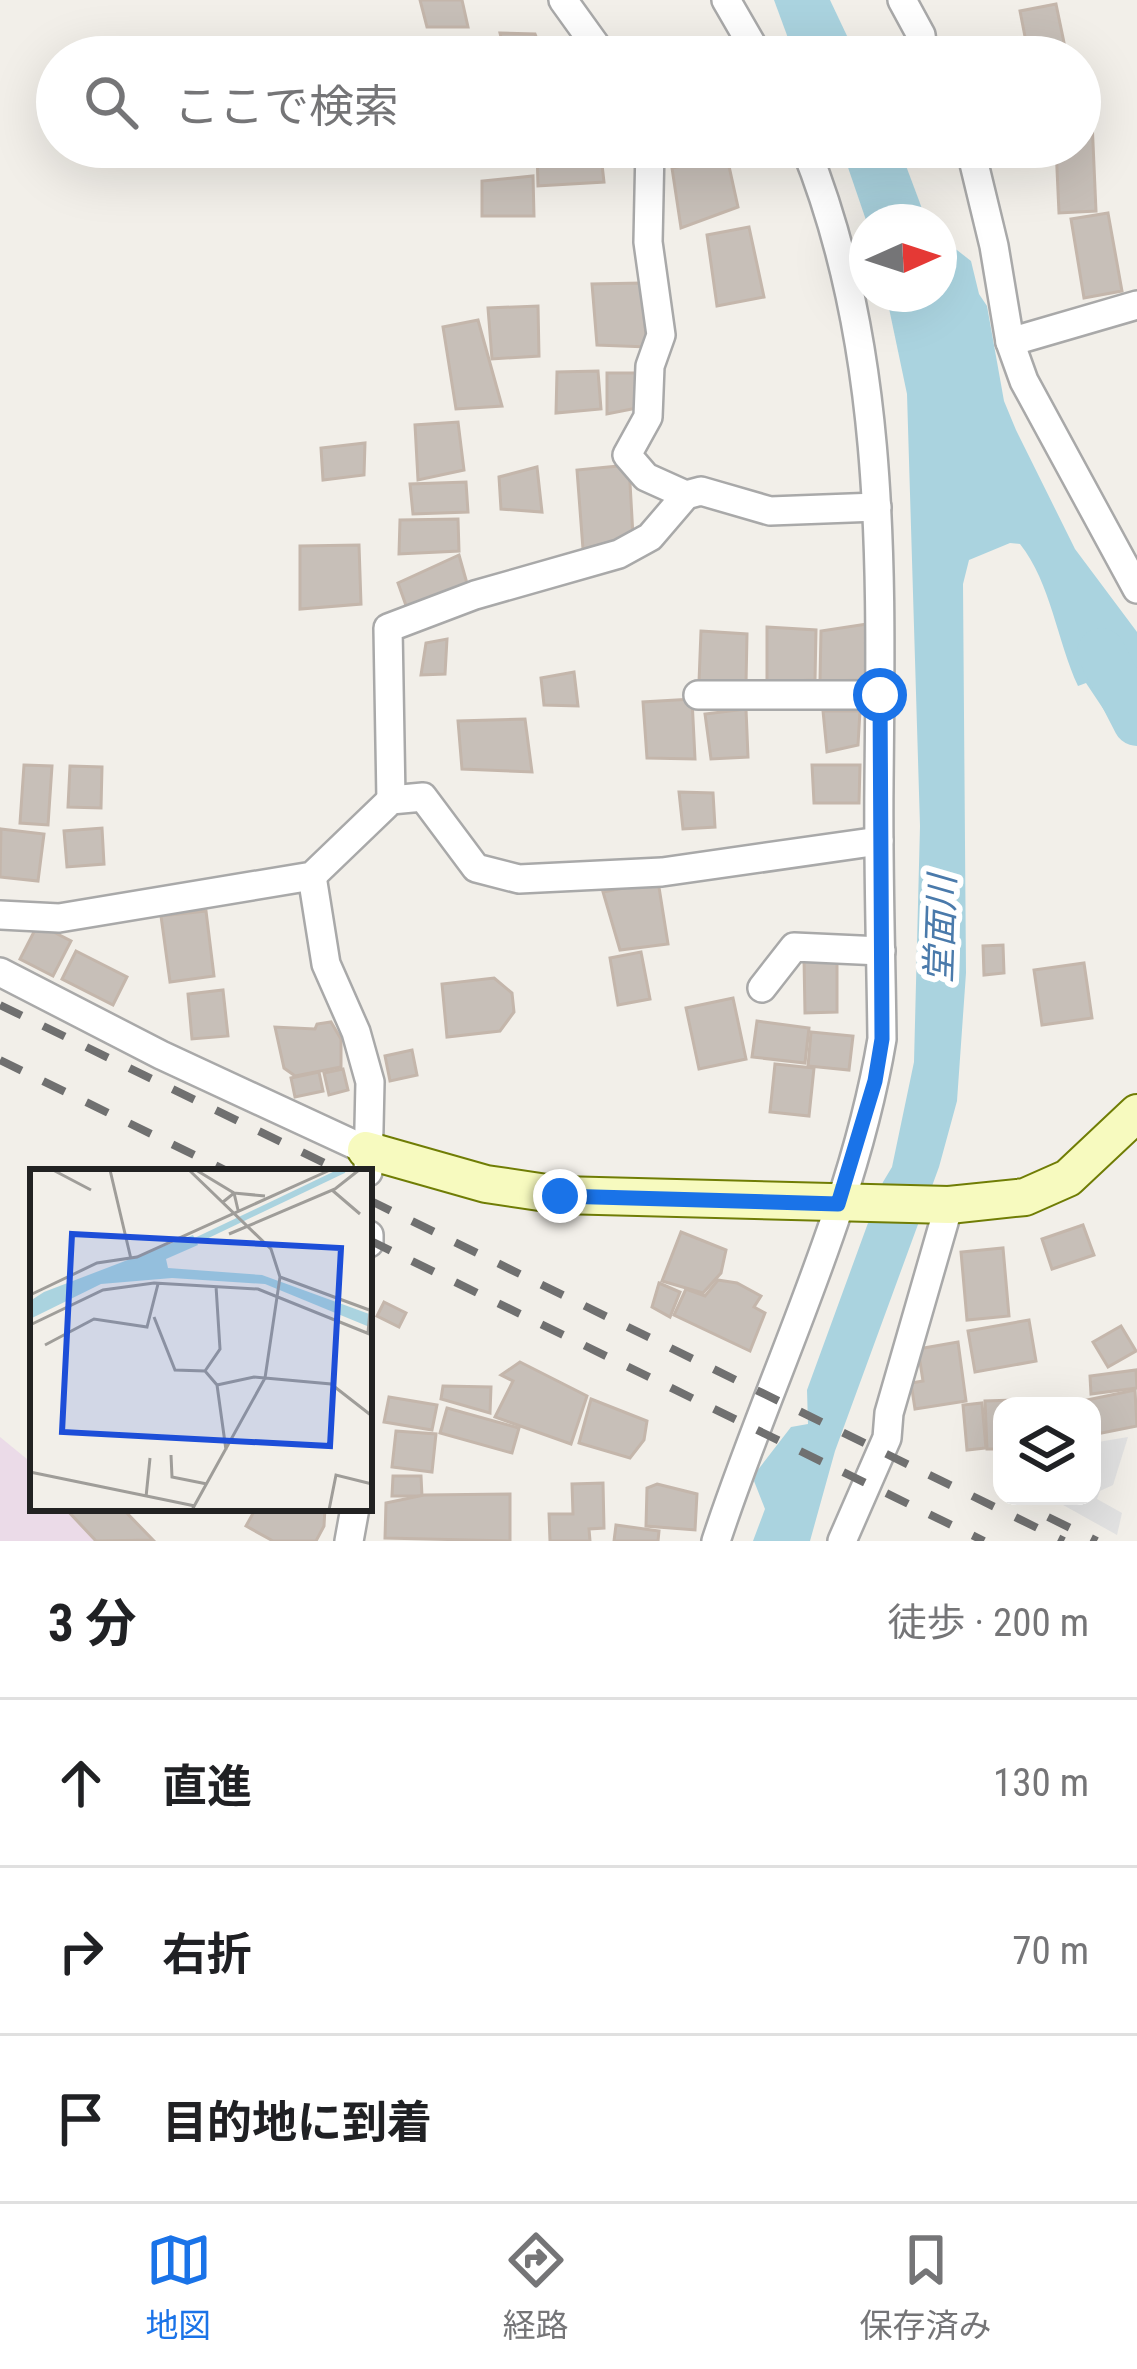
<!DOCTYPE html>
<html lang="ja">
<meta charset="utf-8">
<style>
:root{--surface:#fff;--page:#f6f6f6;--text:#202124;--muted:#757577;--line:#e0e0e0;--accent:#1a73e8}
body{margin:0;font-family:"Roboto Condensed","Noto Sans JP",sans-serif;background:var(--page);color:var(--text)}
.controls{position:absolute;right:36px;bottom:36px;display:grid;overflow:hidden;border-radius:24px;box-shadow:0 12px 48px #0002}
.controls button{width:108px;height:108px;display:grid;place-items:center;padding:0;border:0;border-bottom:3px solid var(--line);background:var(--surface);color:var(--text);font:60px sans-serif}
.compass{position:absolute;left:849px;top:204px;width:108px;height:108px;border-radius:50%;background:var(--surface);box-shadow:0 12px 48px #0002;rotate:87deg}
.stop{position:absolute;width:36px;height:36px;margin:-27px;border:9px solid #1a73e8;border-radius:50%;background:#fff}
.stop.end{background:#1a73e8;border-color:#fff;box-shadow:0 3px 12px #0008}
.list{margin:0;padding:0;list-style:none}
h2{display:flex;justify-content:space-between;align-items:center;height:156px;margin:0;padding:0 48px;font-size:51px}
h2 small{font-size:39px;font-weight:400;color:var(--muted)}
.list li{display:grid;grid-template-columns:78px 1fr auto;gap:36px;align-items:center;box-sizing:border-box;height:168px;padding:0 48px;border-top:3px solid var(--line)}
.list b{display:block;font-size:45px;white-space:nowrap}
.list em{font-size:39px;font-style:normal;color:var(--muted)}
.icon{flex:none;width:66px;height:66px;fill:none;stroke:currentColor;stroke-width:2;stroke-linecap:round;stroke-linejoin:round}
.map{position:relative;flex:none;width:1137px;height:1541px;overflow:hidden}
.search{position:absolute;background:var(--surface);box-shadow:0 12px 48px #0002;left:36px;right:36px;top:36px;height:132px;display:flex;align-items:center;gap:30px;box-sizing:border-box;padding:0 42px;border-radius:66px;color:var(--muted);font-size:45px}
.sheet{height:660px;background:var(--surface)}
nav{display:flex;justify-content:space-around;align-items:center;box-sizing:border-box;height:168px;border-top:3px solid var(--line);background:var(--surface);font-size:33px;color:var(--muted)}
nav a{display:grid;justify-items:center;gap:6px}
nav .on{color:var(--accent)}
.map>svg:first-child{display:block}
</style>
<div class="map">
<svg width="1137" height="1541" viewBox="0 0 1137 1541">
<rect width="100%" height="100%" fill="#f2efe9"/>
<!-- industrial -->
<path fill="#ebdbe8" d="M0 1437 33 1464V1508H76L108 1541H0Z"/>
<!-- parking -->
<path fill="#e2e2e2" d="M1128 1437 1113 1485 1100 1491 1097 1499 1122 1513 1117 1535 1047 1496H1092V1443Z"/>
<!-- water -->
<g fill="#aad3df">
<path d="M774 0H830L857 57H795Z"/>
<path d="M841 147H899L927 222 867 223Z"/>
<path d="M939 236 971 261 979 294 987 306 1004 401 1016 430 1075 549 1137 632V709L1112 722 1086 683 1078 686C1057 641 1051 583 1020 544L1010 543 969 560 963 584 966 973 957 1101 939 1167 835 1451 810 1541H753L765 1509 754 1481 757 1471 791 1427 808 1424 807 1390 883 1182 892 1167 914 1062 920 826 907 394 886 294H939Z"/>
</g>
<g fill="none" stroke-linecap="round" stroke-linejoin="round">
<!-- river -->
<path stroke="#aad3df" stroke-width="48" d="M1101 652 1137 722"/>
</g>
<!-- building -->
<g fill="#c7bfb8" stroke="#c4b6ab" stroke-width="3">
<path d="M420 0H462L468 27H427Z"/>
<path d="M1056 4 1067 57H1029L1020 11Z"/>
<path d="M500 33 535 34 544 57H506Z"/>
<path d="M1090 75 1096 211 1059 213 1056 147H1080V76Z"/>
<path d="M600 147 604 182 538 186 537 149Z"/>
<path d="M727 157 738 207 681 228 672 168Z"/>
<path d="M533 176 534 216H482V181Z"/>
<path d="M1108 213 1122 291 1084 298 1071 219Z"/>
<path d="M749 227 764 297 717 306 707 235Z"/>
<path d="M641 283 647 347 597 345 592 284Z"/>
<path d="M538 306 539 356 492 359 488 308Z"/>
<path d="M478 320 502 406 456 409 443 327Z"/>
<path d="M598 371 601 409 556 413 557 372Z"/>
<path d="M607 373H641L642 407 607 414Z"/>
<path d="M458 422 464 470 418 480 415 425Z"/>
<path d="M365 443 364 475 323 480 321 448Z"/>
<path d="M629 465 633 536 583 549 577 470Z"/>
<path d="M537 467 542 512 501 509 499 477Z"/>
<path d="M466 482 468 512 413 514 410 484Z"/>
<path d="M458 519 459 551 399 554 400 520Z"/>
<path d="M359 545 361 604 300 609V546Z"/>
<path d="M459 555 468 587 409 614 398 583Z"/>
<path d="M867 624 868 680 820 681 821 631Z"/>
<path d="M767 627 816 630 815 680 767 682Z"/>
<path d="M701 631 747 634 746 684 699 682Z"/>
<path d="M447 639 445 674 421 675 426 643Z"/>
<path d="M574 672 578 706 544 705 541 678Z"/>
<path d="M692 699 695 759 647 758 643 702Z"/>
<path d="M746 709 748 757 711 759 705 714Z"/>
<path d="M823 711H860L858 745 827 752Z"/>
<path d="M525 719 532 772 462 769 458 721Z"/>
<path d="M24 765 52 766 48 825 20 823Z"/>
<path d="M812 765H860L859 803H814Z"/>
<path d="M70 766 102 767 101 808 68 807Z"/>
<path d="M679 792 713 793 715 827 683 829Z"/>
<path d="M102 828 104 864 67 867 64 831Z"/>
<path d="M1 829 44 834 38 881 0 877Z"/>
<path d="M658 881 668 944 620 950 603 892Z"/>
<path d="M206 911 214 976 170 982 161 916Z"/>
<path d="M38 924 71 941 53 976 20 959Z"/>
<path d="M1003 945 1004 973 984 975 983 946Z"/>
<path d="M76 951 127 977 113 1005 62 979Z"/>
<path d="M641 952 650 999 618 1005 610 958Z"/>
<path d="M837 957V1012L805 1013 804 958Z"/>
<path d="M1084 963 1092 1018 1042 1025 1034 970Z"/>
<path d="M494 978 512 993 514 1012 500 1031 447 1037 442 984Z"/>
<path d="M223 990 228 1036 192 1039 188 994Z"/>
<path d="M733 998 746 1059 699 1069 686 1008Z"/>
<path d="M757 1021 809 1028 805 1063 752 1057Z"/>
<path d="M331 1022 341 1039V1067L295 1076 284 1068 275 1027 315 1029 317 1024Z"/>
<path d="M811 1032 853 1036 849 1070 808 1066Z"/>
<path d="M412 1050 417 1075 390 1081 385 1056Z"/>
<path d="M775 1064 814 1068 809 1116 770 1112Z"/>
<path d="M343 1069 348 1090 329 1095 324 1073Z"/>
<path d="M319 1072 323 1091 295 1097 291 1078Z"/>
<path d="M1083 1225 1094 1255 1052 1269 1042 1239Z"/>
<path d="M681 1232 726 1250 721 1273 703 1293 662 1281Z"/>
<path d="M1003 1248 1009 1316 967 1320 961 1252Z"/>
<path d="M718 1280 737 1283 761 1296 754 1307 765 1313 750 1351 674 1315 686 1289 705 1296Z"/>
<path d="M659 1283 680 1292 670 1317 652 1307Z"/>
<path d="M384 1302 406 1313 399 1327 377 1316Z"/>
<path d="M1029 1320 1036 1361 975 1372 968 1331Z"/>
<path d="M1121 1326 1136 1351 1108 1367 1093 1342Z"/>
<path d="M958 1342 966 1401 915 1409 911 1383 923 1381 918 1349Z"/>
<path d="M520 1362 587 1396 571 1444 495 1417 513 1381 501 1375Z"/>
<path d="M1136 1370 1137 1388 1091 1394 1090 1376Z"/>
<path d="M443 1386 491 1387 490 1413 441 1399Z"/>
<path d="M1135 1390 1137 1426 1092 1435V1406H1058Z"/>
<path d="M389 1397 437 1405 432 1430 384 1422Z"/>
<path d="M591 1399 647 1421 644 1440 630 1458 579 1443Z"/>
<path d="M1014 1400V1406H1002V1449H987L985 1401Z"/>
<path d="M982 1403 986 1448 967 1450 963 1405Z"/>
<path d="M447 1408 519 1428 512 1453 440 1433Z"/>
<path d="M396 1431 436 1434 432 1472 392 1467Z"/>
<path d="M393 1476H421L422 1496H392Z"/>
<path d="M603 1483 604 1528 589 1529 590 1541H550L549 1514H573L572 1484Z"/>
<path d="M657 1484 697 1494 695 1530 646 1526 647 1488Z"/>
<path d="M510 1494V1541L385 1538 386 1503 424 1495Z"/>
<path d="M65 1508H122L153 1540 96 1541Z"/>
<path d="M256 1508H325L324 1526 316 1541H273L246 1526Z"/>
<path d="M616 1525 659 1531 658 1541H614Z"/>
</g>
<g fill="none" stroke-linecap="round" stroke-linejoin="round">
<defs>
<g id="street">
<path d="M563 0 604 57"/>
<path d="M726 0 759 57"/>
<path d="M902 0 921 35 924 57"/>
<path d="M650 147 648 242 661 335 650 366 648 417 627 455 646 477 686 495"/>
<path d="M970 147 994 246 1010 342 1024 381 1137 589"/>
<path d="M1010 342 1137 305"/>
<path d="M698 695H880"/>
<path d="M391 800 388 628 475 595 619 554 650 537 686 495 701 491 770 511 877 507"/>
<path d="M312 876 326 964 356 1032 370 1082 368 1172"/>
<path d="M0 915 59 918 312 876 391 800 423 797 476 868 519 879 662 872 879 841"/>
<path d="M0 972 161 1055 366 1150"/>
<path d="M762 988 794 947 881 951"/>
<path d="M369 1235V1243"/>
<path d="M349 1541 355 1508"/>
<path d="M716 1541C771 1374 853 1213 882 1039 881 954 878 869 879 784 881 569 887 349 805 147"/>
<path d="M842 1541 887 1438 889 1413 949 1205"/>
</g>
<path id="secondary" d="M366 1150 486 1184 560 1195 949 1205 1025 1197 1068 1178 1137 1113"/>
</defs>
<!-- street casing -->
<use href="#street" stroke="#a9a9a9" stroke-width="32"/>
<!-- secondary casing -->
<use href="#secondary" stroke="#707d05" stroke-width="40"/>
<!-- street -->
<use href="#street" stroke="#fff" stroke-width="27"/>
<!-- secondary -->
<use href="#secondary" stroke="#f7fabf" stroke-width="36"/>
<!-- rail -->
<g stroke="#707070" stroke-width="8" stroke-dasharray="24 24" stroke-linecap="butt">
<path d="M0 1005 343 1172"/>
<path d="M0 1060 229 1172"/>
<path d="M369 1200 1064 1541"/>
<path d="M369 1240 984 1541"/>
<path d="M1048 1517 1097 1541"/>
</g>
</g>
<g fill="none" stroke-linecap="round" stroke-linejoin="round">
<!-- route -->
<path stroke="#1a73e8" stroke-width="15" d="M560 1196 838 1204 875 1081 882 1039 880 695"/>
</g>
<g text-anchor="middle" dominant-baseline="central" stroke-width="12" stroke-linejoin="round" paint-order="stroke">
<!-- water labels -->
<g font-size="36" font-style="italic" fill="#4a7aab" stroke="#fff">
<text transform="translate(941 929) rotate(-88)">堂面川</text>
</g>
</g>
<!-- overview -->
<g transform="translate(30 1169)">
<rect width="342" height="342" fill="#f2efe9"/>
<path d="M163 66 168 76 136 90 138 99 232 106 342 146V159L235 115 142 109 71 115 0 150V132L14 123Z" fill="#aad3df"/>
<path fill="none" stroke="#aad3df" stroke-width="6" d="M159 75 314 1"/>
<path fill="none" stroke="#9f9d99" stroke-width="3" d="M23 1 61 21M80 1 101 90M159 1 241 80 250 108 235 209 162 341M166 1 204 24 208 41M302 21 330 45M193 33 204 24 235 27M199 65 305 20 329 1M250 108 342 142M0 126 67 94 107 88 300 1M124 148 145 201 175 202 187 216 196 281M0 156 73 121 124 114 228 120 342 166M338 164 342 120M15 176 64 150 117 158 128 115M175 202 190 180 186 117M187 216 224 208 301 215 342 247M141 286 142 308 177 315M0 303 165 337M116 328 120 289M299 341 306 306 342 315"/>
<path fill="#1d4ed8" fill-opacity="0.15" stroke="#1d4ed8" stroke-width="6" d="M42 65 311 79 300 277 32 263Z"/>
<rect width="342" height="342" fill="none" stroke="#222" stroke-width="6"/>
</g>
</svg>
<div class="controls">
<button><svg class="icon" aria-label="layers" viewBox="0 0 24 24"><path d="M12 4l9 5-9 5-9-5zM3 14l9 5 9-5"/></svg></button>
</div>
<svg class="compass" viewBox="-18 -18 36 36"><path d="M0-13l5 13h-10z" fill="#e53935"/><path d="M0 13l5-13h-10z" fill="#757577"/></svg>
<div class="stop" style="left:880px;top:695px"></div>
<div class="stop end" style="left:560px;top:1196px"></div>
<div class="search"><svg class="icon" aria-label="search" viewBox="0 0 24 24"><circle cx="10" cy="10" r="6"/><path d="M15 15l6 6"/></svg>ここで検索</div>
</div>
<section class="sheet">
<h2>3 分<small>徒歩 · 200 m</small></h2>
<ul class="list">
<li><svg class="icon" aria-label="ahead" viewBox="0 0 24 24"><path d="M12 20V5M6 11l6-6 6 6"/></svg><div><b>直進</b></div><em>130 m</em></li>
<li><svg class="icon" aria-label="right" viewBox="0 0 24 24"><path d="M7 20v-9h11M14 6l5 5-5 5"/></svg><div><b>右折</b></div><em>70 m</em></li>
<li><svg class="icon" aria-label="arrive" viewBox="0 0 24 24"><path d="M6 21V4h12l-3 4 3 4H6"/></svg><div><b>目的地に到着</b></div></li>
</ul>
</section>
<nav>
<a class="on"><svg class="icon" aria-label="map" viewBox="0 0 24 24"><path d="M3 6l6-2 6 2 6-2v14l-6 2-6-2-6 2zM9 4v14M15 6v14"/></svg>地図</a>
<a><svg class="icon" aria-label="directions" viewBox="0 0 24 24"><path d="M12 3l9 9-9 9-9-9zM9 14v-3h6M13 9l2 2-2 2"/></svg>経路</a>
<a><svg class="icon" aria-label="saved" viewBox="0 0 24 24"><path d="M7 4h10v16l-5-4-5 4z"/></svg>保存済み</a>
</nav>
